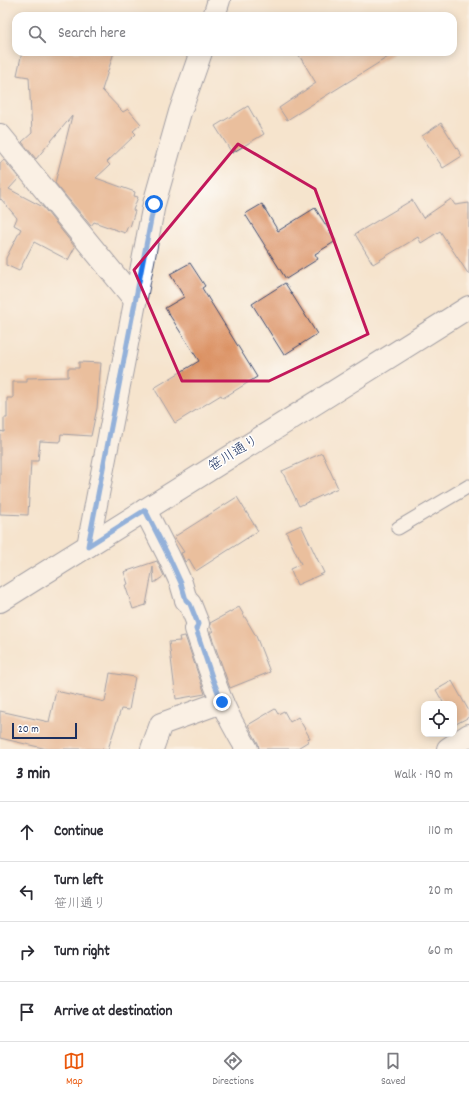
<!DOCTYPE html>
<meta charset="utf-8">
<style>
:root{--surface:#fff;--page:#f2f2f3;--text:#2b2b33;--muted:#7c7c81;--line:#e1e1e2;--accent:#ea580c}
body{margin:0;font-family:Dekko,"Klee One",sans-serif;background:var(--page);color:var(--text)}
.controls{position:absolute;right:12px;bottom:12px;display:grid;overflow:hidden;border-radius:8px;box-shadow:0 2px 10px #0003}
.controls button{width:36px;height:36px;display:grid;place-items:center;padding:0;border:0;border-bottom:1px solid var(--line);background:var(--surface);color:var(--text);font:20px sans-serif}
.scale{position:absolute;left:12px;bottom:10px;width:65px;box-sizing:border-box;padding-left:4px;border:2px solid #1b2f5e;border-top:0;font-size:11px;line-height:14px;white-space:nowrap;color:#1b2f5e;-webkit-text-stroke:3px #fff;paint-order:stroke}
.stop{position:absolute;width:12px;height:12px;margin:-9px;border:3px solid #1a73e8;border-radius:50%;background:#fff}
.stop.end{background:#1a73e8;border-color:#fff;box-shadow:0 1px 4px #0008}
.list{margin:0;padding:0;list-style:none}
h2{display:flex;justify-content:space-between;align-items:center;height:52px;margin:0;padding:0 16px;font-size:17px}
h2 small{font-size:13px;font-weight:400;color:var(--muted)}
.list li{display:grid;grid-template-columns:26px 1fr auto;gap:12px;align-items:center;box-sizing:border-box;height:60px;padding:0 16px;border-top:1px solid var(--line)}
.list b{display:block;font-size:15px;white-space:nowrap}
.list p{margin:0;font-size:13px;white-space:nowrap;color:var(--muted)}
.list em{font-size:13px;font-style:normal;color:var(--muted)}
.icon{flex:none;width:22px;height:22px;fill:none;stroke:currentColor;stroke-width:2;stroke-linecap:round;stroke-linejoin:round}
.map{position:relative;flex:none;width:469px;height:749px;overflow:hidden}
.search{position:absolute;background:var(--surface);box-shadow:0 2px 10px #0003;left:12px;right:12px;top:12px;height:44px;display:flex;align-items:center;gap:10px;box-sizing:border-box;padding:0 14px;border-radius:12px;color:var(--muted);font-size:15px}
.sheet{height:292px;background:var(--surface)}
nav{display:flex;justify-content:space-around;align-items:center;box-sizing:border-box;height:56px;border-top:1px solid var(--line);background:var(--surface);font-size:11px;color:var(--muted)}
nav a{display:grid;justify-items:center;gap:2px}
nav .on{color:var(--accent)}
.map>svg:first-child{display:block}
</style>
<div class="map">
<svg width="469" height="749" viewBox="0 0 469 749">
<rect width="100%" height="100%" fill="#fff"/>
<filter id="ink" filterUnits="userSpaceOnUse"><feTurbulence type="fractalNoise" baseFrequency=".025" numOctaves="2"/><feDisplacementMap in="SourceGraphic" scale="8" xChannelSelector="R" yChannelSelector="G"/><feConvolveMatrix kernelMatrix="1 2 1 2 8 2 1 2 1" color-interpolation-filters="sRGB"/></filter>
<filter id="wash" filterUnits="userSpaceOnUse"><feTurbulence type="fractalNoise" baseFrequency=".012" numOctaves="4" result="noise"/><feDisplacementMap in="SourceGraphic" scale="16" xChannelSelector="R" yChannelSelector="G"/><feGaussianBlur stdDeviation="0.9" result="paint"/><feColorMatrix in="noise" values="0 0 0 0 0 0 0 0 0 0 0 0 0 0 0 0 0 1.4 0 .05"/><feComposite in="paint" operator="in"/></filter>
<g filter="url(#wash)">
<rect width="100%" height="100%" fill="#f5e4cd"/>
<g id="blocks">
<!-- building -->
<g fill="#db9264">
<path d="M22 52H114L102 90 123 112 128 109 141 124 133 131 136 134 107 162 110 165 96 178 135 192 134 196 138 197 133 210 135 211 130 227 128 226 125 233 94 222 91 226 55 183 72 116 36 159 22 142 32 133 29 77 17 75Z"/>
<path d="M297 52H396L287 120 279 108 316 83Z"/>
<path d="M248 106 264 134 232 153 215 126Z"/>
<path d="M441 123 462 156 443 168 422 136Z"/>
<path d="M4 160 19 178 9 189 43 207 75 247 68 260 34 242 19 271 6 265V258L21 229 14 225 17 218 1 199 0 200V163Z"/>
<path d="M451 199 455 205 469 203V275L440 231 421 243 418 237 373 264 355 234 412 200 423 218Z"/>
<path d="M262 204 278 231 315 208 336 241 315 254 318 259 286 279 245 214Z"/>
<path d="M190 263 205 286 202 288 257 377 223 398 221 395 175 423 154 388 199 361 165 308 184 297 170 274Z"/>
<path d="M285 283 317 334 284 355 252 304Z"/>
<path d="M79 362 101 363 97 408 91 436 61 434 60 442 40 441 38 461H31L28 515 0 514V431L4 432V418H7V398H13V382H27V378L68 377V368H79Z"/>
<path d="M322 453 338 488 299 506 282 471Z"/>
<path d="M237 497 258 531 196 571 189 559 185 562 181 553 184 552 174 537Z"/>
<path d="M301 525 324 573 297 585 290 569 301 564 286 532Z"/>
<path d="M157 561 164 576 154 583 153 567 146 605 133 609 125 585 128 584 124 572Z"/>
<path d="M239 607 256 636 270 672 230 688 210 632H213L210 626V623Z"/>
<path d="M185 636 205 694 176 699 169 642 180 641 179 637Z"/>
<path d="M110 673 135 677 129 710 121 709 108 749H47L0 738V711L49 722 56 691 105 702Z"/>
<path d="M452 681 469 711V717L456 724 454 720V704H444L436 690Z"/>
<path d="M275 709 278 714 284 711 290 722 298 717 310 738 307 739 309 741 296 749H259L258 743 248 725Z"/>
</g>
</g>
</g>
<g filter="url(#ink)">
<use href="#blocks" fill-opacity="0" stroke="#3c4a6f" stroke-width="1"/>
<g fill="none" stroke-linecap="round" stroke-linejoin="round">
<defs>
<path id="service" d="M398 528 469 486"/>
<g id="minor">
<path d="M0 135 135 300"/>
<path d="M145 510 169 557 181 583 186 600 190 604 198 624 196 629C204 653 212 678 222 702 229 718 238 734 247 749"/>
<path d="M152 749 161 724 222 702"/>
<path d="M448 749 469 735"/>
</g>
<g id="tertiary">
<path d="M214 16 219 0"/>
<path d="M88 546 154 204 180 112 201 52"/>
<path d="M0 601 469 307"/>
</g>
</defs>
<!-- service casing -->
<use href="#service" stroke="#3c4a6f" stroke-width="15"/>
<!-- minor casing -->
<use href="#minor" stroke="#3c4a6f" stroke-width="24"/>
<!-- tertiary casing -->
<use href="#tertiary" stroke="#3c4a6f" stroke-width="24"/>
<!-- service -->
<use href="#service" stroke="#fff" stroke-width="13"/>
<!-- minor -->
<use href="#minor" stroke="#fff" stroke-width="22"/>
<!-- tertiary -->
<use href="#tertiary" stroke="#fff" stroke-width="22"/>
</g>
</g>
<g fill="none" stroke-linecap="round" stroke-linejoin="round" filter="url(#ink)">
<!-- route -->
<path stroke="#1a73e8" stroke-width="5" d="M154 204 88 546 145 510 169 557 181 583 186 600 190 604 198 624 196 629 213 680 222 702"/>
</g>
<!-- marked area -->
<path d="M0 0H469V749H0ZM238 144 315 189 368 334 269 381H182L134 270Z" fill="#f5e4cd" fill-opacity=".55" fill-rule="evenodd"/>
<path fill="none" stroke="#c2185b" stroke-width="3" stroke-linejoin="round" d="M238 144 315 189 368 334 269 381H182L134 270Z"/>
<g text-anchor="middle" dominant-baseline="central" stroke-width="3" stroke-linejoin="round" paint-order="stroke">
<!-- street labels -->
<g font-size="14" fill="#1b2f5e" stroke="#fff">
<text transform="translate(234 454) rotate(-32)">笹川通り</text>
</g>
</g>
</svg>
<div class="controls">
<button><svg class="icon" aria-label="locate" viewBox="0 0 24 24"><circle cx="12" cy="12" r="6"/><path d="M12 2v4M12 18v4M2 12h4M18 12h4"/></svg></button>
</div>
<div class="scale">20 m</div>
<div class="stop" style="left:154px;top:204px"></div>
<div class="stop end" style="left:222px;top:702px"></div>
<div class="search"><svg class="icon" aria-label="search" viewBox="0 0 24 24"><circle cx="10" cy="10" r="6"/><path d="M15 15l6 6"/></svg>Search here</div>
</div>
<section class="sheet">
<h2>3 min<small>Walk · 190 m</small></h2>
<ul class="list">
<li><svg class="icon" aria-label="ahead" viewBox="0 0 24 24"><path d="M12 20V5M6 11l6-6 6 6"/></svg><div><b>Continue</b></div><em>110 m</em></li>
<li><svg class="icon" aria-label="left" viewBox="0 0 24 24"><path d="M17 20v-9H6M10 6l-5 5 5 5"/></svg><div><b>Turn left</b><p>笹川通り</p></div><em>20 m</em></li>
<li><svg class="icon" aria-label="right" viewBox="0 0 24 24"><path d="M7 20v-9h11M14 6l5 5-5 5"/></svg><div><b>Turn right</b></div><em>60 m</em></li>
<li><svg class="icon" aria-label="arrive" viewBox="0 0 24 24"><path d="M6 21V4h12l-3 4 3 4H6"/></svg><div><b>Arrive at destination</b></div></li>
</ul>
</section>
<nav>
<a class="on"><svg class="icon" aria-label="map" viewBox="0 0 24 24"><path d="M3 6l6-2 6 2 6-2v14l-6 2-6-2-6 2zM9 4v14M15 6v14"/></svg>Map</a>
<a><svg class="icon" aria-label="directions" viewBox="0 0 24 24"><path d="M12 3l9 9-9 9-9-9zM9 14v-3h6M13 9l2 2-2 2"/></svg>Directions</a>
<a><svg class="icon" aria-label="saved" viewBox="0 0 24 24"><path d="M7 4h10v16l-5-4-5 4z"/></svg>Saved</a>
</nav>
